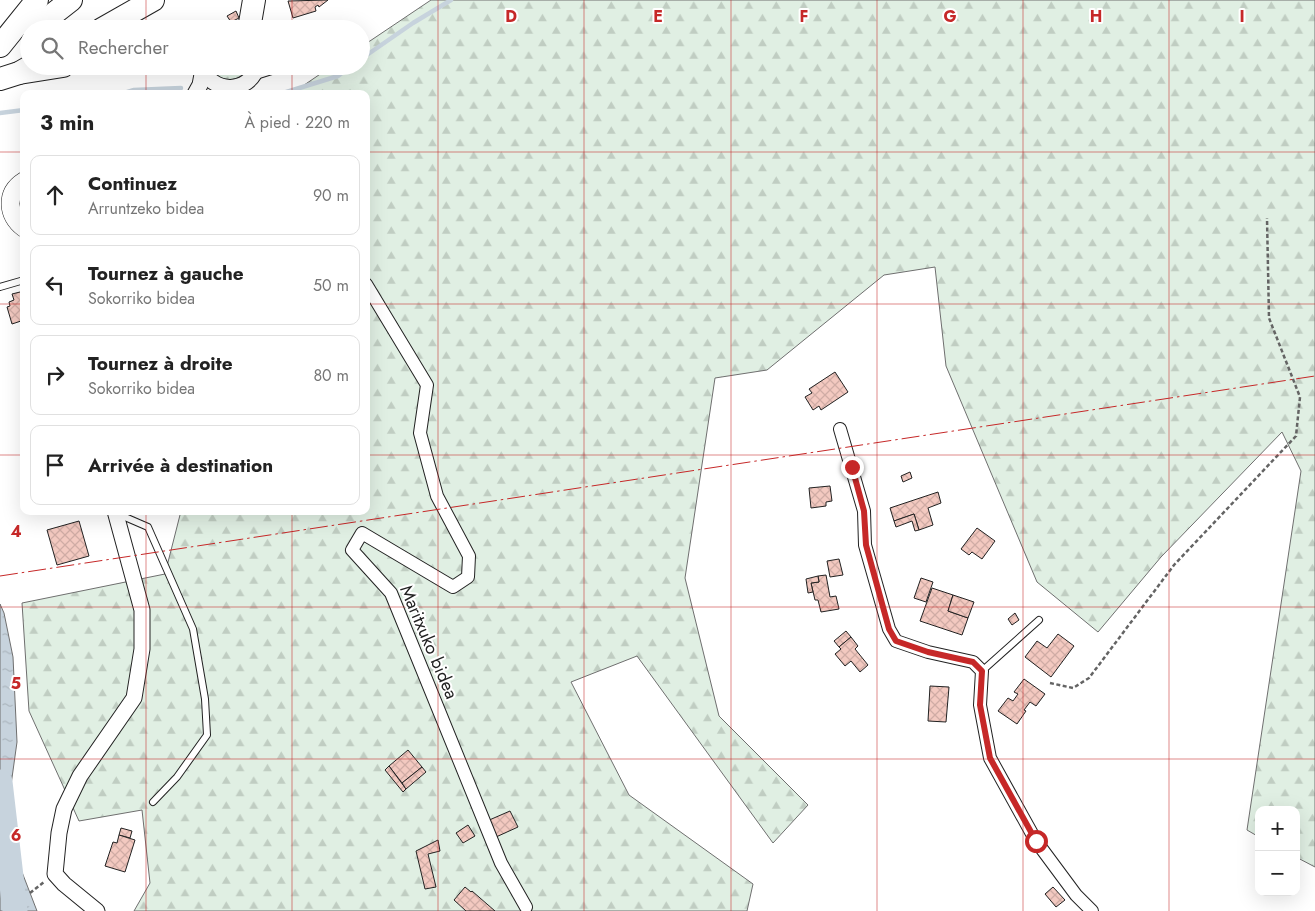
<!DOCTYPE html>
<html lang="fr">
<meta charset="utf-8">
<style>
:root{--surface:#fff;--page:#f6f6f6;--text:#222;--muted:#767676;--line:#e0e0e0}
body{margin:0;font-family:Jost,sans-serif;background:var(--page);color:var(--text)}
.controls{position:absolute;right:15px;bottom:15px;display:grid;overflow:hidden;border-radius:10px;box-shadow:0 5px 20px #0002}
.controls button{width:45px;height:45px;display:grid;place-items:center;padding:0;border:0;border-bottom:1px solid var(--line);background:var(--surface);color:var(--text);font:25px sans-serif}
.stop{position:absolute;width:15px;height:15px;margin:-11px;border:4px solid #c62828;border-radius:50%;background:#fff}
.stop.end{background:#c62828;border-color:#fff;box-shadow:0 1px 5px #0008}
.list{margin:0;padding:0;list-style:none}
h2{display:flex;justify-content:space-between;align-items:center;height:65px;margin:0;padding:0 20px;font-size:21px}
h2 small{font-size:16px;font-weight:400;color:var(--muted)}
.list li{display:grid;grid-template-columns:32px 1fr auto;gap:15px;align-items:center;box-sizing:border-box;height:80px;margin:0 10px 10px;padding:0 10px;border:1px solid var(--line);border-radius:10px}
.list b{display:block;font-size:19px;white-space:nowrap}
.list p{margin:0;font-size:16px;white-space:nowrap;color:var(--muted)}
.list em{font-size:16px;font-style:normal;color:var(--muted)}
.icon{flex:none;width:28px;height:28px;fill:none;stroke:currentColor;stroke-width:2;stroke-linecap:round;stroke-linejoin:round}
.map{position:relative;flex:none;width:1315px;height:911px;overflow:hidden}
.search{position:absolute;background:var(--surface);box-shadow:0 5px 20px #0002;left:20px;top:20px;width:350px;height:55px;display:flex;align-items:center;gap:12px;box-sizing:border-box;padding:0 18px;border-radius:28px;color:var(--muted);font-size:19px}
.panel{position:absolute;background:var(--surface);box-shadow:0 5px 20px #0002;left:20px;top:90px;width:350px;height:425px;border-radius:10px}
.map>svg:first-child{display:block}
</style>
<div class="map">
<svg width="1315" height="911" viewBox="0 0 1315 911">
<defs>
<pattern id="grass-dots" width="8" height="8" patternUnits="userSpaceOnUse" patternTransform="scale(1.25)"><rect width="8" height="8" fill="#e0efe3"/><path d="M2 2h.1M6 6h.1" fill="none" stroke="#c0cdc2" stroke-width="1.8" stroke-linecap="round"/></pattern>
<pattern id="forest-firs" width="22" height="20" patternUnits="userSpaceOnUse" patternTransform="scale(1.25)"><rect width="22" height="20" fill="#e0efe3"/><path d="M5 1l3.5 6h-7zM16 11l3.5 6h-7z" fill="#c0cdc2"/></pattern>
<pattern id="water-ripples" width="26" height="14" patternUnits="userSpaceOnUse" patternTransform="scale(1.25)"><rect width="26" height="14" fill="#c7d3dd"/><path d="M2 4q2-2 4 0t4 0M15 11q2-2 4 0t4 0" fill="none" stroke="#abb5bd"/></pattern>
<pattern id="building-cross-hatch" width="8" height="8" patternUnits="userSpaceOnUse" patternTransform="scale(1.25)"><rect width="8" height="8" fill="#f3c9c0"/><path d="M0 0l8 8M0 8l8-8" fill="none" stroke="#d0aca5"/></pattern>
</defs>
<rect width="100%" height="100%" fill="#fff"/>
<!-- grass -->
<path fill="url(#grass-dots)" stroke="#6f6f6f" d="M210 66H249C241 83 218 86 210 66Z"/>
<!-- forest -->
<path fill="url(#forest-firs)" stroke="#6f6f6f" d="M431 0H1315V867L1296 857V810H1259V837L1247 830 1301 471 1282 432 1161 557 1098 632 1037 582 946 366 935 267 884 275 767 370 715 378 685 578 719 716 808 805 773 843 637 656 571 682 629 795 753 884 747 911H134L150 883 142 810 79 821 29 711 22 603 165 574 181 511H366V94H291L332 66H361V47Z"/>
<!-- water -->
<path fill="url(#water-ripples)" stroke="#6f6f6f" d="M0 604 4 613 13 657 17 742 5 828 37 911H0Z"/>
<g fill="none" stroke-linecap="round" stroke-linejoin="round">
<!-- stream -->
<g stroke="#c7d3dd" stroke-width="4.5">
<path d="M361 59 413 23 451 0"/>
<path d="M121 94 134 90 181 88"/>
<path d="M280 94 338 76 351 66"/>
<path d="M0 113 24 110"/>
</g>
<!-- river -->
<path stroke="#c7d3dd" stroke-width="25" d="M0 782 15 911"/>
</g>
<!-- building -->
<g fill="url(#building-cross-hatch)" stroke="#222">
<path d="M328 0 319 7 318 5 315 7 316 11 293 18 288 1Z"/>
<path d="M236 11 239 18 231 22 227 16Z"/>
<path d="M24 291V320L12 324 7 307 10 306 9 302 14 300 12 294Z"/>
<path d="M835 372 848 392 821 410 819 406 813 410 805 397 812 393 809 389Z"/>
<path d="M910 472 912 478 903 482 901 476Z"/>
<path d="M830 486 832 501 826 502V506L811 508 809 488Z"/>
<path d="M938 492 941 503 928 508 933 525 919 530 914 514 894 521 890 508Z"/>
<path d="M914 514 919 530 915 531 912 521 896 527 894 521Z"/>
<path d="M79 521 89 556 57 565 47 530Z"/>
<path d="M977 528 995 541 982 559 972 552 969 555 961 549Z"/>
<path d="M839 559 843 575 830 577 827 561Z"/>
<path d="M826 575 830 597 836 596 839 609 821 612 818 600H815L811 583 819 582 818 576Z"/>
<path d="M818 576 819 582 811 583 813 592 808 593 806 579Z"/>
<path d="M921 578 933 582 926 602 914 598Z"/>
<path d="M932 588 953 595 948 611 968 618 962 635 920 621Z"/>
<path d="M953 595 974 602 968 618 948 611Z"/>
<path d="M1015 613 1019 620 1012 625 1008 619Z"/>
<path d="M846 631 851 637 839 647 834 641Z"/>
<path d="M1058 634 1074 646 1051 677 1025 657 1037 641 1047 648Z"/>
<path d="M851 637 858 646 855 649 868 665 860 672 851 661 845 666 835 654 841 649 839 647Z"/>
<path d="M1024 679 1045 694 1036 706 1030 702 1024 710 1026 711 1017 724 998 711 1008 698 1013 701 1018 694 1014 692Z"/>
<path d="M930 686 949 687 946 722 928 721Z"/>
<path d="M408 750 422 767 402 783 389 766Z"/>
<path d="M389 766 406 789 403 792 385 770Z"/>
<path d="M422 767 426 772 406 789 402 783Z"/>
<path d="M510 811 518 827 496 837 487 821Z"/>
<path d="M468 825 475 836 463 843 456 833Z"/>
<path d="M121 828 132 831 130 838 119 835Z"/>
<path d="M119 835 135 840 125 872 105 866 113 842 117 843Z"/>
<path d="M438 840 440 851 428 854 436 887 425 889 416 851Z"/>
<path d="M465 887 471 892 472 891 495 911H466L454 900Z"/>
<path d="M1053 887 1065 900 1056 907 1045 894Z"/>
</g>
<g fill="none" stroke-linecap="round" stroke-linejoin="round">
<defs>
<g id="service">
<path d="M253 77 288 66"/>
<path d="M0 287 24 280"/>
<path d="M118 514 148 527 193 629 205 699 207 735 177 777 153 802"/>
<path d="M982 671 1039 620"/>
</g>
<g id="minor">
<path d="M366 284 427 385 420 433 437 496 469 556 468 577 453 587 362 533 352 550 391 593 501 863 526 907"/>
<path d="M840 429 864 511 865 545 889 629 896 641 928 652 973 662 982 671 980 705 990 758 1036 841 1076 895 1092 911"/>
</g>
<g id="tertiary">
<path d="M202 66C210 94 250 95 257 66"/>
<path d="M195 94 200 85 203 69"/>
<path d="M97 911 64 884 55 874 59 833 64 809 80 776 134 698 142 649V610L115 511"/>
</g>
<path id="secondary" d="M24 181C5 193 7 215 24 228"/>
<g id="motorway">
<path d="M34 29 71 0"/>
<path d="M102 29 153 0"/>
<path d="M249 29 254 0"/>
<path d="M0 46 37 0"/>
<path d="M19 73 63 66"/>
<path d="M0 79 19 73 31 66"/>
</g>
</defs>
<!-- service casing -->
<use href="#service" stroke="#222" stroke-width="8"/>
<!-- minor casing -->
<use href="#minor" stroke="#222" stroke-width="14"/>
<!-- tertiary casing -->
<use href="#tertiary" stroke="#222" stroke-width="17"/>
<!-- secondary casing -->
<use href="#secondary" stroke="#222" stroke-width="19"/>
<!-- motorway casing -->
<use href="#motorway" stroke="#222" stroke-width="24"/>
<!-- path -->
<g stroke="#646464" stroke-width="2.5" stroke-dasharray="4 2.5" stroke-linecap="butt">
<path d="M1050 683 1073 688 1089 678 1174 565 1296 436 1300 397 1269 318 1267 218"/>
<path d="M30 893 44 882"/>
</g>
<!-- service -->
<use href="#service" stroke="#fff" stroke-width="6"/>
<!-- minor -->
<use href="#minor" stroke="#fff" stroke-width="12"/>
<!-- tertiary -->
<use href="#tertiary" stroke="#fff" stroke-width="15"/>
<!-- secondary -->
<use href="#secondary" stroke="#fff" stroke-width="18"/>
<!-- motorway -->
<use href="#motorway" stroke="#fff" stroke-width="22"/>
<!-- power -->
<path stroke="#c62828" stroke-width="1" stroke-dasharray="18 4 2.5 4" stroke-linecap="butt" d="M0 576 1315 376"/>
</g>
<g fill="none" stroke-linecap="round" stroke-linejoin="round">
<!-- route -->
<path stroke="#c62828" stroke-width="6" d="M852 467 864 511 866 545 889 629 896 641 928 652 973 662 982 671 980 705 990 758 1036 841"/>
</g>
<!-- grid -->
<path fill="none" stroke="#c62828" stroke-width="1" stroke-opacity="0.55" d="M146 0V29M292 0V29M438 0V911M584 0V911M731 0V911M877 0V911M1023 0V911M1169 0V911M146 66V94M292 66V94M0 152H24M366 152H1315M0 304H24M366 304H1315M0 455H24M366 455H1315M146 511V911M292 511V911M0 607H1315M0 759H1315"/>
<g text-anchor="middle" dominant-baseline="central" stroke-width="4" stroke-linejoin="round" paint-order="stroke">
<!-- street labels -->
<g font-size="18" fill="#222" stroke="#fff">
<text transform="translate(429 642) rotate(67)">Maritxuko bidea</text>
</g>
</g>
<g font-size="16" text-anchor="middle" font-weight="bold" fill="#c62828" stroke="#fff" stroke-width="4" stroke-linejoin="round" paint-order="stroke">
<text x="511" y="22">D</text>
<text x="658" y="22">E</text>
<text x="804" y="22">F</text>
<text x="950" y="22">G</text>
<text x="1096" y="22">H</text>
<text x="1242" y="22">I</text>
<text x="16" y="537">4</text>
<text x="16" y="689">5</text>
<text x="16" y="841">6</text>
</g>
</svg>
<div class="controls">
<button>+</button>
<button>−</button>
</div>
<div class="stop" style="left:1036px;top:841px"></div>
<div class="stop end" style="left:852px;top:467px"></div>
<div class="search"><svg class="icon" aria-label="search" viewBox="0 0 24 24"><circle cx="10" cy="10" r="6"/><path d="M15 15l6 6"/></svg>Rechercher</div>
<section class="panel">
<h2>3 min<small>À pied · 220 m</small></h2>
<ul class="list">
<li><svg class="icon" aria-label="ahead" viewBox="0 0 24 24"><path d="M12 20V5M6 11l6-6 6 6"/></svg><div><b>Continuez</b><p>Arruntzeko bidea</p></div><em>90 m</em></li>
<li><svg class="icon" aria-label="left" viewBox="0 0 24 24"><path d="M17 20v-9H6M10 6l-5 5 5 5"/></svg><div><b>Tournez à gauche</b><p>Sokorriko bidea</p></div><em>50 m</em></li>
<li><svg class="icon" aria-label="right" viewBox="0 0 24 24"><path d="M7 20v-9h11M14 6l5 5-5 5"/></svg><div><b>Tournez à droite</b><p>Sokorriko bidea</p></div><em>80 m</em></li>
<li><svg class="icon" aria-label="arrive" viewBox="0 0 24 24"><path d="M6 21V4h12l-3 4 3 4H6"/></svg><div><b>Arrivée à destination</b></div></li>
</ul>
</section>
</div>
